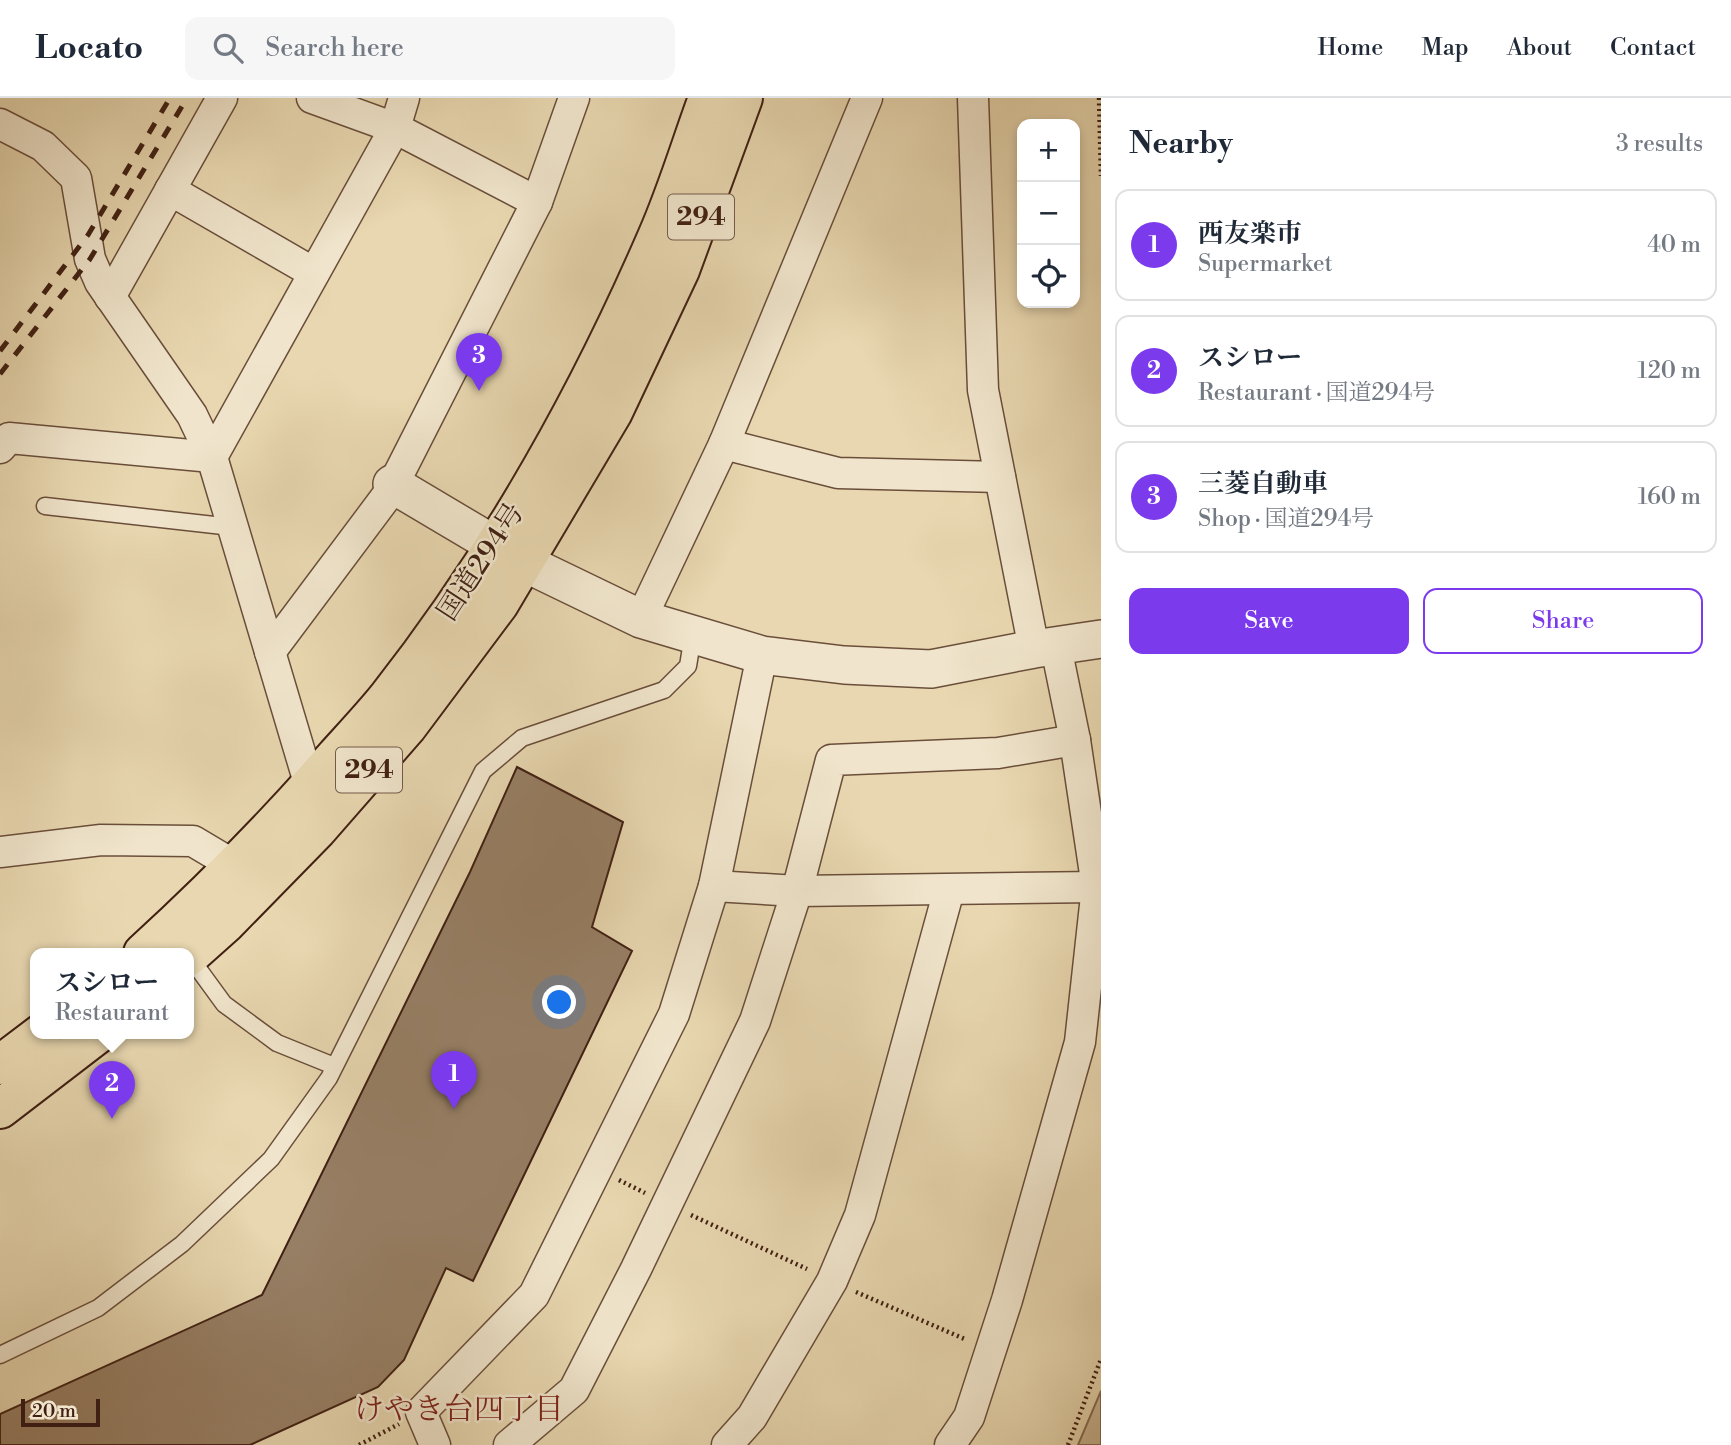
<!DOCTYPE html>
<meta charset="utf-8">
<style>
:root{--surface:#fff;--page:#f6f6f7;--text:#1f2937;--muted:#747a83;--line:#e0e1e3;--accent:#7c3aed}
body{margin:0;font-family:"Libre Bodoni","Noto Serif JP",serif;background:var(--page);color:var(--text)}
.controls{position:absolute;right:21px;top:21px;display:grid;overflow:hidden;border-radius:14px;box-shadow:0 4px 10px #0003}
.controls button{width:63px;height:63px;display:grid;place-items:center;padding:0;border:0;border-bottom:2px solid var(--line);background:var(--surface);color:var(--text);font:35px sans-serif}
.scale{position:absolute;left:21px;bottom:18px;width:79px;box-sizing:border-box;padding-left:7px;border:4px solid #402013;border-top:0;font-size:19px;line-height:24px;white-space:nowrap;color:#402013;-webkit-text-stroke:5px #f0e5cc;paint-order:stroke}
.you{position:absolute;left:560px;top:905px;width:24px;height:24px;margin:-18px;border:5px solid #fff;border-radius:50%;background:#1a73e8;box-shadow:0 0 0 10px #1a73e833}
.badge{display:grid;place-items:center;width:46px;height:46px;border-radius:50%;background:var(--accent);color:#fff;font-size:23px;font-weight:700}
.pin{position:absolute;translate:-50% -58px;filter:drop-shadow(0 2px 4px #0008)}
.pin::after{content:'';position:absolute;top:37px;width:24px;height:21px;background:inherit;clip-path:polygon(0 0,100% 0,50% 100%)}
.popup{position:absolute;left:30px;top:850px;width:164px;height:91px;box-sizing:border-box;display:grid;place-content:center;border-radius:14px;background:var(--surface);filter:drop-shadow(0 2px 5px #0005);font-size:23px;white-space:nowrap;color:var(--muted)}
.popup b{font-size:26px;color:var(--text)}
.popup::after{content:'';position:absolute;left:50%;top:100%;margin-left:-14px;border:14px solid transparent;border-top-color:var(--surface)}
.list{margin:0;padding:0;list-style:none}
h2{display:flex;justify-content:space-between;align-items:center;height:91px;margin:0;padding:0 28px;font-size:30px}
h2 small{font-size:23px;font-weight:400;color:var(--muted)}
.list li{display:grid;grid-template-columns:46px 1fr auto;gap:21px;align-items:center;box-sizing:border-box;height:112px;margin:0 14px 14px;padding:0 14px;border:2px solid var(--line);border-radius:14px}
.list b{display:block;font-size:26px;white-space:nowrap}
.list p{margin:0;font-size:23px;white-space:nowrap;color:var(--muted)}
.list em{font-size:23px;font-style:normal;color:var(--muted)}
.actions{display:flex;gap:14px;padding:21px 28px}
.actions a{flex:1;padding:16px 0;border:2px solid var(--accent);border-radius:14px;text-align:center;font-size:24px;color:var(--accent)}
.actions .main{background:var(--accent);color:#fff}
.icon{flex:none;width:38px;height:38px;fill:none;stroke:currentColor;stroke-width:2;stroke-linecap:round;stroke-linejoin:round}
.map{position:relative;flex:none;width:1101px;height:1347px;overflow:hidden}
header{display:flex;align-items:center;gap:42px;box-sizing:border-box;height:98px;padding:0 35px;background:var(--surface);border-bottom:2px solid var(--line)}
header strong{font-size:33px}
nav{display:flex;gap:38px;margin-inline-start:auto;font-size:24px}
.search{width:490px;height:63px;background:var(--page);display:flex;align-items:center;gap:18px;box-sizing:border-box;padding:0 24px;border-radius:14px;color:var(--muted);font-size:26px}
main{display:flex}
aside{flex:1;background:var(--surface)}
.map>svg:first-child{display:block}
</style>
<header>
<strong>Locato</strong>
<div class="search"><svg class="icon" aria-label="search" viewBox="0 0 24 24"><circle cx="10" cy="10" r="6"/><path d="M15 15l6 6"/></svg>Search here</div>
<nav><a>Home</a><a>Map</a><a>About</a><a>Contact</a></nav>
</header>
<main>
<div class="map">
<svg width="1101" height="1347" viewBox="0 0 1101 1347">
<rect width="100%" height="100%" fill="#e8d7b0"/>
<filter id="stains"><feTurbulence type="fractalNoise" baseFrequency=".00286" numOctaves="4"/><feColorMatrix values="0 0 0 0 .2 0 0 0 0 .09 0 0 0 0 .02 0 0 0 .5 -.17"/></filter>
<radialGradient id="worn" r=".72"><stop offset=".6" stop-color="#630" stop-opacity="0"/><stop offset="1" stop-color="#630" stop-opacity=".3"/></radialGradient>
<!-- green -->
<path fill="#cbb895" stroke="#866c54" stroke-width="2" d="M1101 1293V1347H1078Z"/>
<!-- building -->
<path fill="#977f65" stroke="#402013" stroke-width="2" d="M517 669 623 724 592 829 632 853 473 1183 446 1170 404 1262 378 1289 250 1347H0V1316L262 1197 470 774Z"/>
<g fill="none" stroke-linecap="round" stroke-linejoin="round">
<defs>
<g id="service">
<path d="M45 408 232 429"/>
<path d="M189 858 224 906 277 945 334 968"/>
<path d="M0 1257 98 1210 182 1146 271 1061 329 980 483 673 522 640 664 592 688 568 693 537"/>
</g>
<g id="minor">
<path d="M312 0 395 30 537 104"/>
<path d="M973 0 983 292 1034 551"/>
<path d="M0 26 43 48 76 80 90 161 100 184 192 317 212 359 310 688"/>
<path d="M170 92 314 175"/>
<path d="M110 199 222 0"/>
<path d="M724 346 838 375 1000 379"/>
<path d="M0 350 9 340 212 359 395 30 404 0"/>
<path d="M641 521 724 346 867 0"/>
<path d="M270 554 389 395 537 104 574 0"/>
<path d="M0 754 101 742 193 743 235 768"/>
<path d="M714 788 797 793 1097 789"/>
<path d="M435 1347 421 1314 534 1197 674 916 714 788 762 557"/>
<path d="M509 1347 574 1292 636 1171 755 923 797 793 831 662 998 655 1075 642"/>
<path d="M727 1347 752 1319 832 1183 860 1117 949 792"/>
<path d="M950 1347 969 1319 1007 1202 1080 944 1097 789 1075 642 1056 549"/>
</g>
<path id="tertiary" d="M392 386 525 465 641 521 762 557 844 567 931 571 1034 551 1101 541"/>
<g id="trunk">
<path d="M143 855C211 793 275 728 335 659 353 639 371 620 388 599 497 460 587 301 657 139 677 94 691 46 708 0"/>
<path d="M189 858 226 825 317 732 407 629 499 506 613 314 680 172 743 0"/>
<path d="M0 967 42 935"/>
<path d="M0 1011 99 935"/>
</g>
</defs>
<!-- service casing -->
<use href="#service" stroke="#6a4e3a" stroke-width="19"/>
<!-- minor casing -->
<use href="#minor" stroke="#6a4e3a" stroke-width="33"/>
<!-- tertiary casing -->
<use href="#tertiary" stroke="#6a4e3a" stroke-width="40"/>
<!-- trunk casing -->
<use href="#trunk" stroke="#402013" stroke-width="42"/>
<!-- path -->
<g stroke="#402013" stroke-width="4.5" stroke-dasharray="2 3.5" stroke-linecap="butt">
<path d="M1099 0 1101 78"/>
<path d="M619 1082 645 1095"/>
<path d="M691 1117 807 1171"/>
<path d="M856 1194 967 1242"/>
<path d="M359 1347 399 1326"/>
<path d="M1068 1347 1101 1261"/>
</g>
<!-- service -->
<use href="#service" stroke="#f0e5cc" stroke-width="16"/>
<!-- minor -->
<use href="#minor" stroke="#f0e5cc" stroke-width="30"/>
<!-- tertiary -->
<use href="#tertiary" stroke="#f0e5cc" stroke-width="37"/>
<!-- trunk -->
<use href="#trunk" stroke="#e8d7b0" stroke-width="38"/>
<!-- rail -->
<g stroke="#402013" stroke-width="5" stroke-dasharray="12 12" stroke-linecap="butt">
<path d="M0 253 88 137 170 0"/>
<path d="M0 276 90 161 187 0"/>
</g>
</g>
<g text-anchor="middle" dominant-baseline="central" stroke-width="5" stroke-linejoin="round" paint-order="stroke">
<!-- shield labels -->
<g fill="#f0e5cc" stroke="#755b4a" stroke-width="2">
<rect x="668" y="96.5" width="66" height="45" rx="5"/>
<rect x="336" y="649.5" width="66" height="45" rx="5"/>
</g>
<g font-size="26" font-weight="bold" fill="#402013">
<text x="701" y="119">294</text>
<text x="369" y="672">294</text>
</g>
<!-- street labels -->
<g font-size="28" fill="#402013" stroke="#f0e5cc">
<text transform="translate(481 464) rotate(-57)">国道294号</text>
</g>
<!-- neighbourhood labels -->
<g font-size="30" fill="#7a1f14" stroke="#f0e5cc">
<text x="459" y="1312">けやき台四丁目</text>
</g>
</g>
<rect width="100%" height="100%" filter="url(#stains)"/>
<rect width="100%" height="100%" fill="url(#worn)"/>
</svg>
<div class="controls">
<button>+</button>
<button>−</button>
<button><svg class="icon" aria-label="locate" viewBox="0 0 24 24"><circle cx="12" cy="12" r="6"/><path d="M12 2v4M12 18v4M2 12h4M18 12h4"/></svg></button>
</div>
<div class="scale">20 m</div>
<div class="you"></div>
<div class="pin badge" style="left:454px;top:1011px">1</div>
<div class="pin badge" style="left:112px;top:1021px">2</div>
<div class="popup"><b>スシロー</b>Restaurant</div>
<div class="pin badge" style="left:479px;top:293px">3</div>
</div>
<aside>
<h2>Nearby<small>3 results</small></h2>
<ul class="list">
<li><span class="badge">1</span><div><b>西友楽市</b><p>Supermarket</p></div><em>40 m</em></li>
<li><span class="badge">2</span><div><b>スシロー</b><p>Restaurant · 国道294号</p></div><em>120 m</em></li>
<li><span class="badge">3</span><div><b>三菱自動車</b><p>Shop · 国道294号</p></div><em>160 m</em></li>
</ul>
<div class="actions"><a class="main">Save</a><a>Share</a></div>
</aside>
</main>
